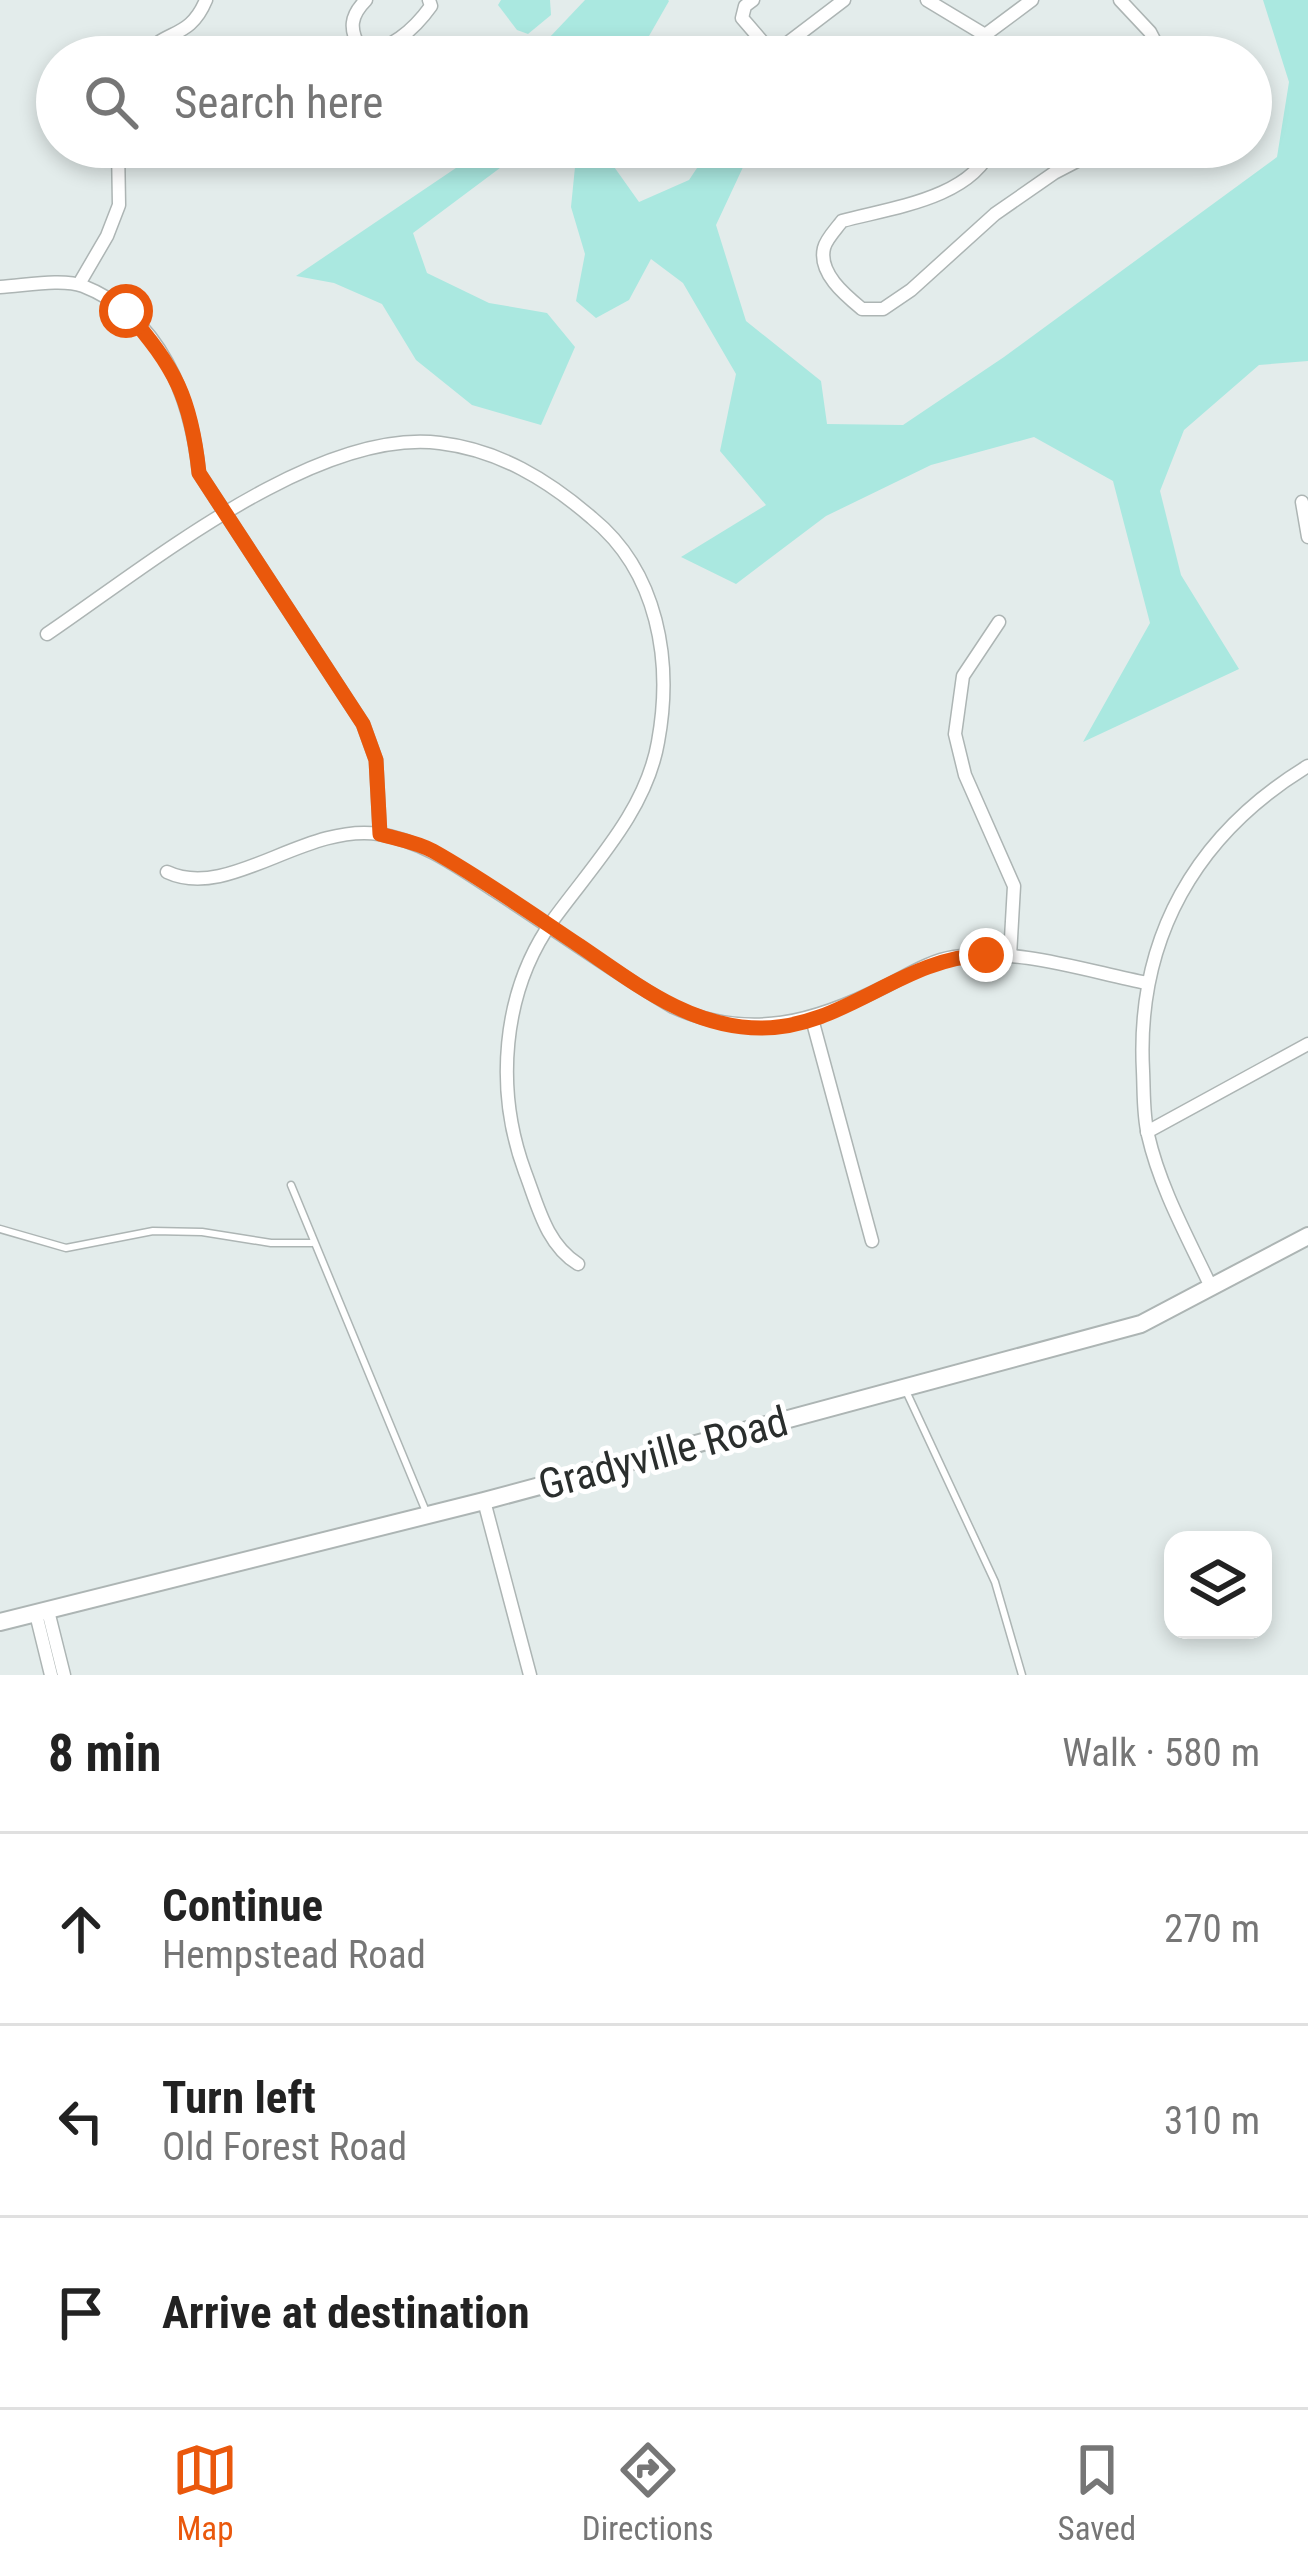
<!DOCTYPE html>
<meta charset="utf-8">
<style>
:root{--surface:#fff;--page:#f2f2f2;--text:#222;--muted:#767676;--line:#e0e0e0;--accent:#ea580c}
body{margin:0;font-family:"Roboto Condensed",sans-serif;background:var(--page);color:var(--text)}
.controls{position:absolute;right:36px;bottom:36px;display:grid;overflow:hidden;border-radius:24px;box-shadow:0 6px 18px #0003}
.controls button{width:108px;height:108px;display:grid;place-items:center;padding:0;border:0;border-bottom:3px solid var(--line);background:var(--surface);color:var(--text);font:60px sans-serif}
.stop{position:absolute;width:36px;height:36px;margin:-27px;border:9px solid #ea580c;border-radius:50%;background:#fff}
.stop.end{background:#ea580c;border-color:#fff;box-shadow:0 3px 12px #0008}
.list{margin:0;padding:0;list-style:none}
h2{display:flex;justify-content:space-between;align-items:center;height:156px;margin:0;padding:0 48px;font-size:51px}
h2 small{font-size:39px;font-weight:400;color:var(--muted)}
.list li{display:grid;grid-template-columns:78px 1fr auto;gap:36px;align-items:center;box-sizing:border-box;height:192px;padding:0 48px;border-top:3px solid var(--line)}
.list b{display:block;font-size:45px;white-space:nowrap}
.list p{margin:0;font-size:39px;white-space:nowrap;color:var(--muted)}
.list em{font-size:39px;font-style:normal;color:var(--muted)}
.icon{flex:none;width:66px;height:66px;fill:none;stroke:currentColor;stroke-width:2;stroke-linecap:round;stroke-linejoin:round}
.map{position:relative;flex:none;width:1308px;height:1675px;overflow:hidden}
.search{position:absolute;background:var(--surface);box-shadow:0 6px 18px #0003;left:36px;right:36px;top:36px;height:132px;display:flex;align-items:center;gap:30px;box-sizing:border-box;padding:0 42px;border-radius:66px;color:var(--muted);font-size:45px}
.sheet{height:732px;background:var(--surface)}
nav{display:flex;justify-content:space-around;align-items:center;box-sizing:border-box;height:168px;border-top:3px solid var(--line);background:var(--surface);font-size:33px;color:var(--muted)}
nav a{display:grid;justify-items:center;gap:6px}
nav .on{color:var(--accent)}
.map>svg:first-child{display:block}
</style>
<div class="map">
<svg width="1308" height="1675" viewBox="0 0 1308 1675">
<rect width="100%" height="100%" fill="#e3eceb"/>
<!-- green -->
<g fill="#aae8e0">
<path d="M501 0H550L551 15 528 34 517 30 498 5Z"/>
<path d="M585 0H668L669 1 637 57H531Z"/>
<path d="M1263 0H1308V361L1259 365 1184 430 1160 491 1181 575 1239 669 1083 742 1150 623 1113 481 1034 437 931 465 826 516 736 584 681 557 766 505 720 451 736 374 683 283 651 259 629 300 596 318 576 301 585 254 571 207 575 167 563 147H600L639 202 689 180 711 147H732L744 165 716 225 746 321 821 381 827 424 903 425 1004 357 1277 157 1289 82Z"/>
<path d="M487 147H528L413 233 427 273 489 303 547 313 575 347 541 425 472 405 416 360 382 304 334 283 296 276Z"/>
</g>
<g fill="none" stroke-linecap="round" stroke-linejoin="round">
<defs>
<g id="lane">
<path d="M291 1185 427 1514"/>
<path d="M0 1229 66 1248 153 1231 202 1232 271 1243H312"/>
<path d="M906 1391 995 1582 1022 1675"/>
</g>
<g id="street">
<path d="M366 0C350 16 349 29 360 48 387 56 416 27 431 6L429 0"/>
<path d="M753 0 745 6 742 18 767 47 777 51 844 0"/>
<path d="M927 0 985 35 994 57"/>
<path d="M1120 0 1150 32 1163 57"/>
<path d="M985 35 1032 0"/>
<path d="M144 57C164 28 189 41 206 0"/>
<path d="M992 147C971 199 889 208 842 221 837 228 826 239 824 248 818 273 845 295 862 309H883L911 290 995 214 1054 173 1104 147"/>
<path d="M79 284 107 236 119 205 118 147"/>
<path d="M0 287C23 286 62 278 83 286 160 316 191 397 199 473L363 724 376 760 380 834"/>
<path d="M1302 502 1308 537"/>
<path d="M999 622 963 676 955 734 965 775 1014 886 1010 956"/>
<path d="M47 634C146 567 316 427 440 443 499 450 548 480 592 518 658 572 673 661 658 742 646 811 593 865 553 920 501 993 495 1091 525 1172 538 1206 546 1244 578 1264"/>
<path d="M167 872C229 901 304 823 379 834 423 841 458 867 495 891 554 929 612 971 673 1007 750 1041 815 1022 886 986 908 975 929 961 954 957 1016 947 1086 971 1147 983"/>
<path d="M812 1019 872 1241"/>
<path d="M1147 1132 1308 1044"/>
<path d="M1211 1287C1188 1238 1160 1188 1148 1135 1143 1115 1144 1092 1143 1071 1136 938 1196 834 1308 766"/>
<path d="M484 1501 530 1675"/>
<path d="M48 1611 64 1675"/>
<path d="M36 1614 51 1675"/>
</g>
<path id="secondary" d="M0 1622 484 1501 1141 1324 1308 1236"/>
</defs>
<!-- lane casing -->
<use href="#lane" stroke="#adb5b4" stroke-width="9"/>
<!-- street casing -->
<use href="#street" stroke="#adb5b4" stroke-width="15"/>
<!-- secondary casing -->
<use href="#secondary" stroke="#adb5b4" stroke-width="20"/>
<!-- lane -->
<use href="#lane" stroke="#fff" stroke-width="6"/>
<!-- street -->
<use href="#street" stroke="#fff" stroke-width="12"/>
<!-- secondary -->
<use href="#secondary" stroke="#fff" stroke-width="16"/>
</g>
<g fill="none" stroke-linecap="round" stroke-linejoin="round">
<!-- route -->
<path stroke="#ea580c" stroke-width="15" d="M126 311C175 368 191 397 199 473L363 724 376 760 380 834C397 839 417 842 433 851 483 879 532 914 580 946 636 984 690 1028 761 1028 845 1028 902 957 986 955"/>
</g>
<g text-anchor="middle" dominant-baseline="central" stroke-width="10" stroke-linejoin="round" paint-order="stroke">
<!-- street labels -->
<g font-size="42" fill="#2a2e2d" stroke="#fff">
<text transform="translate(663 1453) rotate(-15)">Gradyville Road</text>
</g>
</g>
</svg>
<div class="controls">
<button><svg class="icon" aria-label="layers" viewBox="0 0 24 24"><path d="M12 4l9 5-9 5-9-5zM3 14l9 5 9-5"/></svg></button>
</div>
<div class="stop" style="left:126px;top:311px"></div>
<div class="stop end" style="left:986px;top:955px"></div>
<div class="search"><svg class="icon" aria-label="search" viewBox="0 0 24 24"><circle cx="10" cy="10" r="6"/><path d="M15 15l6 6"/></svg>Search here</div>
</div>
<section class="sheet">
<h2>8 min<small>Walk · 580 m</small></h2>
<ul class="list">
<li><svg class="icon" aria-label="ahead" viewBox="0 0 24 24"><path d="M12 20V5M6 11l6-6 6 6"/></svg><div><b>Continue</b><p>Hempstead Road</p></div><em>270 m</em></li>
<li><svg class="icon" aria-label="left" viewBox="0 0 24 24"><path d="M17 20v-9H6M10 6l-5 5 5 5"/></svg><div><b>Turn left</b><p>Old Forest Road</p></div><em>310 m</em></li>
<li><svg class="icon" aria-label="arrive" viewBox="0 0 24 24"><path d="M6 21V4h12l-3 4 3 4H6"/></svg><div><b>Arrive at destination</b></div></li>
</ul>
</section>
<nav>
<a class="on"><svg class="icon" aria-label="map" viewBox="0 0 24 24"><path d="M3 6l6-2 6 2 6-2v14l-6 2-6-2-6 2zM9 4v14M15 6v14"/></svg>Map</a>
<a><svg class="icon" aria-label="directions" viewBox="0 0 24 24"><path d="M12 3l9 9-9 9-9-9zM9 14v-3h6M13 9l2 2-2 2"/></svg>Directions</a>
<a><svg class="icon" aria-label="saved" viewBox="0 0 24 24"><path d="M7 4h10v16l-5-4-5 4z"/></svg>Saved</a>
</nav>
